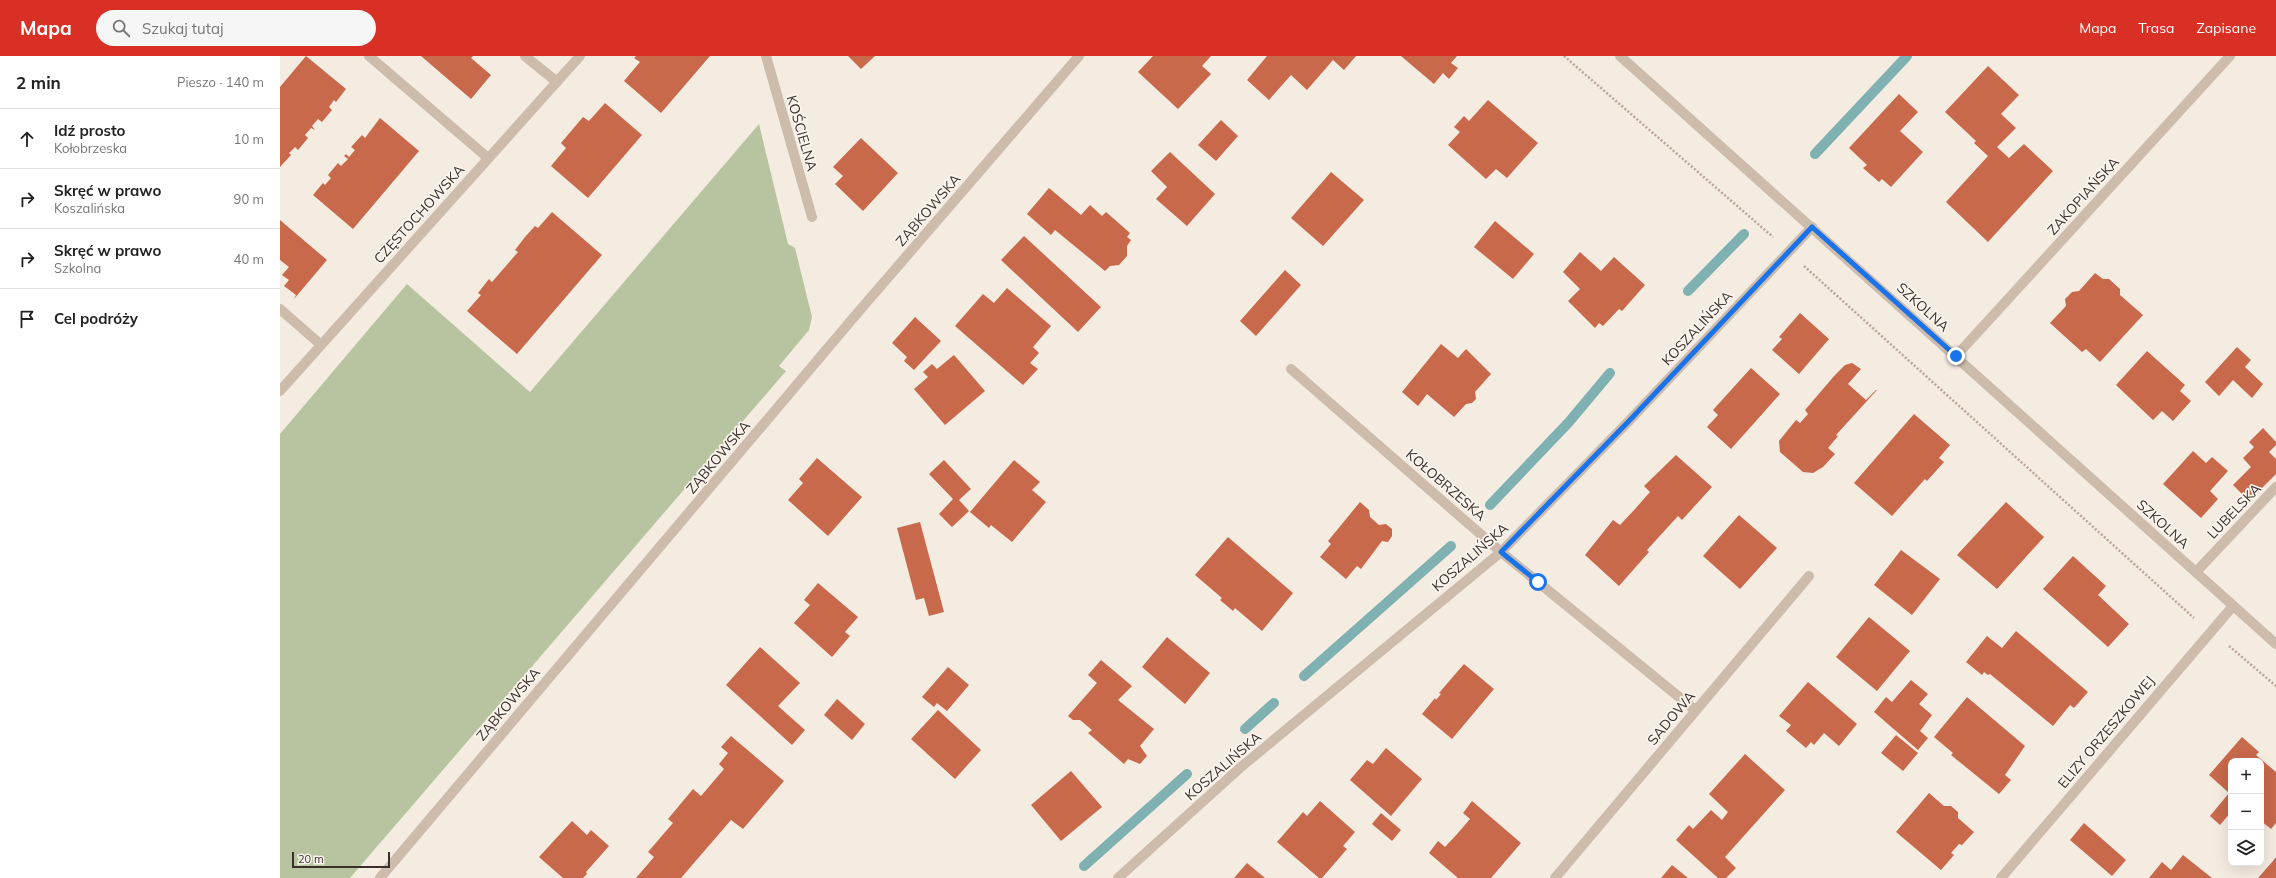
<!DOCTYPE html>
<html lang="pl">
<meta charset="utf-8">
<style>
:root{--surface:#fff;--page:#f6f6f6;--text:#222;--muted:#767676;--line:#e0e0e0;--accent:#d93025}
body{margin:0;font-family:Mulish,sans-serif;background:var(--page);color:var(--text)}
.controls{position:absolute;right:12px;bottom:12px;display:grid;overflow:hidden;border-radius:8px;box-shadow:0 4px 16px #0002}
.controls button{width:36px;height:36px;display:grid;place-items:center;padding:0;border:0;border-bottom:1px solid var(--line);background:var(--surface);color:var(--text);font:20px sans-serif}
.scale{position:absolute;left:12px;bottom:10px;width:98px;box-sizing:border-box;padding-left:4px;border:2px solid #3b302b;border-top:0;font-size:11px;line-height:14px;white-space:nowrap;color:#3b302b;-webkit-text-stroke:3px #fbf5ee;paint-order:stroke}
.stop{position:absolute;width:12px;height:12px;margin:-9px;border:3px solid #1a73e8;border-radius:50%;background:#fff}
.stop.end{background:#1a73e8;border-color:#fff;box-shadow:0 1px 4px #0008}
.list{margin:0;padding:0;list-style:none}
h2{display:flex;justify-content:space-between;align-items:center;height:52px;margin:0;padding:0 16px;font-size:17px}
h2 small{font-size:13px;font-weight:400;color:var(--muted)}
.list li{display:grid;grid-template-columns:26px 1fr auto;gap:12px;align-items:center;box-sizing:border-box;height:60px;padding:0 16px;border-top:1px solid var(--line)}
.list b{display:block;font-size:15px;white-space:nowrap}
.list p{margin:0;font-size:13px;white-space:nowrap;color:var(--muted)}
.list em{font-size:13px;font-style:normal;color:var(--muted)}
.icon{flex:none;width:22px;height:22px;fill:none;stroke:currentColor;stroke-width:2;stroke-linecap:round;stroke-linejoin:round}
.map{position:relative;flex:none;width:1996px;height:822px;overflow:hidden}
header{display:flex;align-items:center;gap:24px;box-sizing:border-box;height:56px;padding:0 20px;background:var(--accent);color:#fff}
header strong{font-size:19px}
nav{display:flex;gap:22px;margin-inline-start:auto;font-size:14px}
.search{width:280px;height:36px;background:var(--page);display:flex;align-items:center;gap:10px;box-sizing:border-box;padding:0 14px;border-radius:22px;color:var(--muted);font-size:15px}
main{display:flex}
aside{flex:1;background:var(--surface)}
.map>svg:first-child{display:block}
</style>
<header>
<strong>Mapa</strong>
<div class="search"><svg class="icon" aria-label="search" viewBox="0 0 24 24"><circle cx="10" cy="10" r="6"/><path d="M15 15l6 6"/></svg>Szukaj tutaj</div>
<nav><a>Mapa</a><a>Trasa</a><a>Zapisane</a></nav>
</header>
<main>
<aside>
<h2>2 min<small>Pieszo · 140 m</small></h2>
<ul class="list">
<li><svg class="icon" aria-label="ahead" viewBox="0 0 24 24"><path d="M12 20V5M6 11l6-6 6 6"/></svg><div><b>Idź prosto</b><p>Kołobrzeska</p></div><em>10 m</em></li>
<li><svg class="icon" aria-label="right" viewBox="0 0 24 24"><path d="M7 20v-9h11M14 6l5 5-5 5"/></svg><div><b>Skręć w prawo</b><p>Koszalińska</p></div><em>90 m</em></li>
<li><svg class="icon" aria-label="right" viewBox="0 0 24 24"><path d="M7 20v-9h11M14 6l5 5-5 5"/></svg><div><b>Skręć w prawo</b><p>Szkolna</p></div><em>40 m</em></li>
<li><svg class="icon" aria-label="arrive" viewBox="0 0 24 24"><path d="M6 21V4h12l-3 4 3 4H6"/></svg><div><b>Cel podróży</b></div></li>
</ul>
</aside>
<div class="map">
<svg width="1996" height="822" viewBox="0 0 1996 822">
<rect width="100%" height="100%" fill="#f4ebe1"/>
<!-- green -->
<path fill="#b8c4a0" d="M479 68 508 188 515 192 532 261 529 274 499 310 506 315 70 822H0V378L127 228 250 336Z"/>
<g fill="none" stroke-linecap="round" stroke-linejoin="round">
<!-- stream -->
<g stroke="#7fb0b2" stroke-width="10">
<path d="M1535 98 1627 0"/>
<path d="M1408 235 1464 178"/>
<path d="M1210 449 1289 366 1330 317"/>
<path d="M1024 620 1171 490"/>
<path d="M965 673 994 647"/>
<path d="M804 810 907 718"/>
</g>
</g>
<!-- building -->
<g fill="#c8694b">
<path d="M26 0 66 33 56 46 54 44 49 51 52 54 42 66 38 63 32 70 35 74 31 72 25 79 28 82 18 94 15 91 9 97 11 99 0 111V31Z"/>
<path d="M141 0H193L191 2 211 19 191 43Z"/>
<path d="M356 0H430L381 57 344 25 360 6 354 2Z"/>
<path d="M568 0H595L581 13Z"/>
<path d="M873 0H931L922 10 931 18 898 53 858 16Z"/>
<path d="M987 0H1076L1064 14 1053 4 1027 34 1011 19 989 44 967 24Z"/>
<path d="M1121 0H1177L1171 7 1178 12 1169 23 1163 17 1154 28Z"/>
<path d="M1708 10 1739 39 1721 58 1736 72 1717 91 1729 102 1744 88 1773 115 1708 186 1666 146 1708 100 1694 87 1696 85 1665 56Z"/>
<path d="M1619 38 1638 56 1620 75 1643 96 1611 131 1602 123 1599 126 1583 112 1587 109 1569 92Z"/>
<path d="M1208 44 1258 87 1227 122 1216 113 1206 123 1168 89 1180 76 1174 71 1184 60 1189 65Z"/>
<path d="M325 47 362 79 308 142 271 110 286 92 281 87 303 61 309 65Z"/>
<path d="M100 62 139 95 73 173 33 139 43 127 45 129 51 122 48 119 58 107 61 110 68 103 64 100 66 98 69 101 75 94 71 91 82 79 85 82Z"/>
<path d="M941 64 958 80 936 105 918 89Z"/>
<path d="M581 82 618 117 583 155 555 128 563 120 553 111Z"/>
<path d="M890 96 935 138 907 170 876 143 887 131 871 115Z"/>
<path d="M1051 116 1084 144 1043 190 1011 162Z"/>
<path d="M769 132 801 159 810 149 822 160 826 156 850 177 847 181 851 184 847 190V200L839 209 830 210 825 215 775 174 771 179 747 158Z"/>
<path d="M272 156 322 199 237 298 187 255 201 239 198 237 209 223 212 226 238 196 235 194 245 181 255 170 258 172Z"/>
<path d="M0 164 47 204 14 243 16 239 4 230 9 224 2 219 9 211 0 204Z"/>
<path d="M1215 165 1254 198 1233 223 1194 191Z"/>
<path d="M744 180 821 251 798 276 721 204Z"/>
<path d="M1300 196 1321 215 1334 201 1365 229 1342 255 1339 253 1323 270 1319 267 1315 272 1288 245 1300 233 1283 216Z"/>
<path d="M1005 214 1021 229 976 280 960 265Z"/>
<path d="M1815 217 1823 223H1829L1840 233V239L1863 259 1820 306 1806 293 1802 296 1770 267 1786 250 1785 243 1792 236 1799 235Z"/>
<path d="M727 232 771 270 753 291 759 297 750 307 758 313 743 329 675 270 703 238 714 247Z"/>
<path d="M1520 257 1549 283 1519 318 1492 294 1502 283 1499 281Z"/>
<path d="M635 261 661 285 634 314 624 305 627 301 612 287Z"/>
<path d="M1161 288 1178 302 1186 293 1211 318 1195 336 1196 343 1192 347 1186 348 1174 361 1147 338 1138 350 1122 336Z"/>
<path d="M1957 291 1971 304 1965 311 1983 328 1972 342 1953 324 1939 340 1925 326Z"/>
<path d="M1867 295 1905 329 1900 335 1911 345 1893 365 1882 355 1873 364 1836 329Z"/>
<path d="M674 299 705 335 665 369 634 333 648 321 643 316 652 308 657 313Z"/>
<path d="M1572 307 1581 313 1568 328 1586 344 1596 334H1597L1556 379 1558 380 1548 392 1555 398 1543 411 1533 417 1523 416 1500 396 1499 385 1516 364 1520 367 1528 358 1525 354 1555 319 1565 309Z"/>
<path d="M1471 312 1500 338 1451 393 1427 371 1438 359 1433 354Z"/>
<path d="M1634 358 1670 389 1659 402 1664 406 1647 425 1645 423 1612 460 1574 427Z"/>
<path d="M1983 372 1996 386V389L1989 396 1996 403V418L1969 445 1953 429 1971 411 1963 402 1974 391 1969 386Z"/>
<path d="M1913 395 1926 407 1932 401 1948 415 1930 435 1938 443 1921 462 1883 428Z"/>
<path d="M1396 399 1432 431 1402 464 1398 460 1367 494 1369 496 1339 530 1305 499 1333 464 1340 469 1355 453 1370 436 1364 430Z"/>
<path d="M537 402 582 441 548 480 508 444 523 427 519 423Z"/>
<path d="M664 404 691 433 679 444 689 455 672 471 659 458 673 443 649 418Z"/>
<path d="M734 404 760 426 752 434 766 446 732 486 711 469 709 472 690 456Z"/>
<path d="M1080 446 1089 454 1090 461 1099 469 1106 468 1112 473V480L1108 486 1102 485 1081 513 1077 510 1066 523 1040 501 1051 488 1048 485Z"/>
<path d="M1726 446 1764 481 1717 533 1677 499Z"/>
<path d="M1459 459 1497 492 1460 533 1423 500Z"/>
<path d="M640 466 664 556 649 560 644 542 636 544 617 472Z"/>
<path d="M948 481 1013 537 982 575 955 552 953 555 940 544 942 542 915 519Z"/>
<path d="M1621 494 1660 523 1632 559 1594 529Z"/>
<path d="M1793 500 1826 530 1818 539 1849 568 1828 591 1763 533Z"/>
<path d="M538 527 578 561 565 576 570 580 552 601 514 567 530 549 524 544Z"/>
<path d="M1589 561 1630 595 1597 635 1556 601Z"/>
<path d="M1736 575 1808 636 1794 652 1790 649 1773 670 1710 618 1708 619 1704 616 1702 619 1686 606 1707 580 1722 592Z"/>
<path d="M887 581 930 617 905 648 862 611Z"/>
<path d="M480 591 520 627 498 650 525 674 512 689 446 629Z"/>
<path d="M821 604 852 630 838 644 874 673 860 690 867 700 860 708 848 703 844 708 808 677 812 674 800 664H793L788 660 817 627 808 619Z"/>
<path d="M1184 608 1214 633 1172 683 1142 658 1155 642 1156 644 1161 638 1159 637Z"/>
<path d="M668 611 689 629 667 655 657 647 654 651 642 641Z"/>
<path d="M1631 624 1648 638 1639 648 1652 659 1640 675 1648 682 1638 694 1594 656 1606 641 1612 646Z"/>
<path d="M1528 626 1577 668 1559 690 1544 677 1534 689 1531 686 1526 692 1506 675 1511 669 1499 660Z"/>
<path d="M1687 641 1745 690 1725 719 1731 724 1719 738 1671 699 1673 697 1654 681Z"/>
<path d="M557 643 585 668 572 684 544 659Z"/>
<path d="M658 654 701 694 675 723 631 683Z"/>
<path d="M1616 679 1638 697 1623 715 1601 697Z"/>
<path d="M451 680 504 725 463 773 451 764 401 822H356L374 801 368 796 393 767 388 763 413 733 421 740 444 713 439 708 448 697 441 691Z"/>
<path d="M1962 681 1979 696 1976 699 1996 716V767L1991 773 1981 765V705H1951V756L1940 769 1930 760 1949 737 1929 719Z"/>
<path d="M1106 692 1142 723 1111 760 1070 724 1087 704 1093 708Z"/>
<path d="M1465 698 1505 734 1445 801 1456 812 1446 822H1438L1396 784 1409 769 1413 773 1431 754 1442 764 1448 756 1429 738Z"/>
<path d="M791 715 822 751 781 785 751 749Z"/>
<path d="M1649 737 1664 750H1671L1678 756V762L1694 776 1682 789 1679 788 1671 797 1674 799 1661 814 1616 776Z"/>
<path d="M1040 745 1075 776 1063 790 1067 793 1042 822H1039L997 786 1023 756 1027 760Z"/>
<path d="M1192 745 1241 787 1211 822H1178L1149 797 1158 785 1165 791 1178 777 1190 763 1183 757Z"/>
<path d="M1101 757 1121 774 1112 785 1092 768Z"/>
<path d="M292 765 307 779 311 774 329 790 306 816 307 818 303 822H283L259 801Z"/>
<path d="M1804 767 1846 804 1832 820 1790 784Z"/>
<path d="M1903 799 1932 822H1869L1882 806 1891 814Z"/>
<path d="M1996 801V822H1978L1993 805Z"/>
<path d="M967 807 985 822H954Z"/>
<path d="M1392 809 1408 822H1381Z"/>
</g>
<g fill="none" stroke-linecap="round" stroke-linejoin="round">
<!-- path -->
<g stroke="#b9a596" stroke-width="2.5" stroke-dasharray="2 2" stroke-linecap="butt">
<path d="M1284 0 1493 181"/>
<path d="M1524 210 1914 562"/>
<path d="M1949 590 1996 630"/>
</g>
<!-- minor -->
<g stroke="#cdbbac" stroke-width="10">
<path d="M89 0 208 102"/>
<path d="M245 0 277 26"/>
<path d="M486 0 532 161"/>
<path d="M1340 0 1996 588"/>
<path d="M0 253 40 288"/>
<path d="M1676 300 1950 0"/>
<path d="M1011 313 1221 496 1415 654"/>
<path d="M0 335 300 0"/>
<path d="M1916 516 1996 431"/>
<path d="M100 822 574 261 799 0"/>
<path d="M838 822 961 711 1221 496 1348 366 1532 171"/>
<path d="M1275 822 1529 520"/>
<path d="M1721 822 1953 550"/>
</g>
</g>
<g fill="none" stroke-linecap="round" stroke-linejoin="round">
<!-- route -->
<path stroke="#1a73e8" stroke-width="5" d="M1258 526 1221 496 1348 366 1532 171 1676 300"/>
</g>
<g text-anchor="middle" dominant-baseline="central" stroke-width="3.5" stroke-linejoin="round" paint-order="stroke">
<!-- street labels -->
<g font-size="14" fill="#3b302b" stroke="#fbf5ee">
<text transform="translate(522 77) rotate(74)">KOŚCIELNA</text>
<text transform="translate(1803 140) rotate(-48)">ZAKOPIAŃSKA</text>
<text transform="translate(648 154) rotate(-49)">ZĄBKOWSKA</text>
<text transform="translate(139 158) rotate(-48)">CZĘSTOCHOWSKA</text>
<text transform="translate(1643 251) rotate(42)">SZKOLNA</text>
<text transform="translate(1417 272) rotate(-47)">KOSZALIŃSKA</text>
<text transform="translate(438 401) rotate(-50)">ZĄBKOWSKA</text>
<text transform="translate(1166 429) rotate(41)">KOŁOBRZESKA</text>
<text transform="translate(1954 455) rotate(-46)">LUBELSKA</text>
<text transform="translate(1883 468) rotate(42)">SZKOLNA</text>
<text transform="translate(1190 501) rotate(-41)">KOSZALIŃSKA</text>
<text transform="translate(228 648) rotate(-50)">ZĄBKOWSKA</text>
<text transform="translate(1391 662) rotate(-50)">SADOWA</text>
<text transform="translate(1826 676) rotate(-50)">ELIZY ORZESZKOWEJ</text>
<text transform="translate(943 710) rotate(-41)">KOSZALIŃSKA</text>
</g>
</g>
</svg>
<div class="controls">
<button>+</button>
<button>−</button>
<button><svg class="icon" aria-label="layers" viewBox="0 0 24 24"><path d="M12 4l9 5-9 5-9-5zM3 14l9 5 9-5"/></svg></button>
</div>
<div class="scale">20 m</div>
<div class="stop" style="left:1258px;top:526px"></div>
<div class="stop end" style="left:1676px;top:300px"></div>
</div>
</main>
